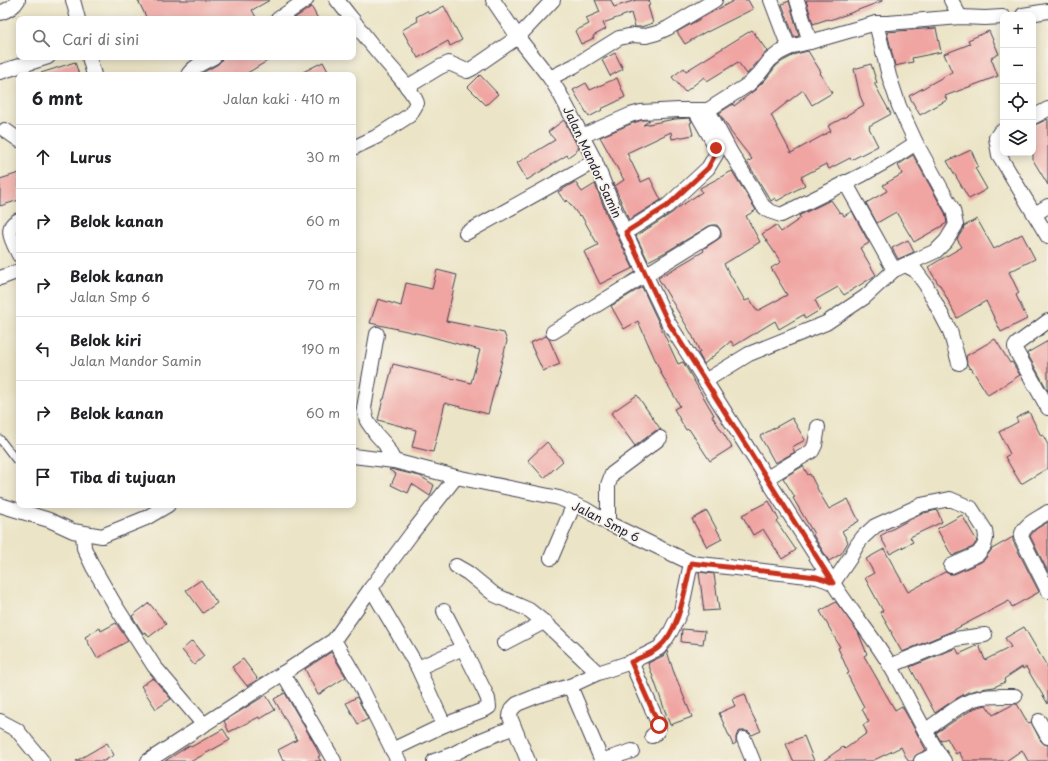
<!DOCTYPE html>
<html lang="id">
<meta charset="utf-8">
<style>
:root{--surface:#fff;--page:#f2f2f2;--text:#202124;--muted:#757577;--line:#e0e0e0}
body{margin:0;font-family:"Playpen Sans",sans-serif;background:var(--page);color:var(--text)}
.controls{position:absolute;right:12px;top:12px;display:grid;overflow:hidden;border-radius:8px;box-shadow:0 2px 10px #0003}
.controls button{width:36px;height:36px;display:grid;place-items:center;padding:0;border:0;border-bottom:1px solid var(--line);background:var(--surface);color:var(--text);font:20px sans-serif}
.stop{position:absolute;width:12px;height:12px;margin:-9px;border:3px solid #c8321e;border-radius:50%;background:#fff}
.stop.end{background:#c8321e;border-color:#fff;box-shadow:0 1px 4px #0008}
.list{margin:0;padding:0;list-style:none}
h2{display:flex;justify-content:space-between;align-items:center;height:52px;margin:0;padding:0 16px;font-size:17px}
h2 small{font-size:13px;font-weight:400;color:var(--muted)}
.list li{display:grid;grid-template-columns:26px 1fr auto;gap:12px;align-items:center;box-sizing:border-box;height:64px;padding:0 16px;border-top:1px solid var(--line)}
.list b{display:block;font-size:15px;white-space:nowrap}
.list p{margin:0;font-size:13px;white-space:nowrap;color:var(--muted)}
.list em{font-size:13px;font-style:normal;color:var(--muted)}
.icon{flex:none;width:22px;height:22px;fill:none;stroke:currentColor;stroke-width:2;stroke-linecap:round;stroke-linejoin:round}
.map{position:relative;flex:none;width:1048px;height:761px;overflow:hidden}
.search{position:absolute;background:var(--surface);box-shadow:0 2px 10px #0003;left:16px;top:16px;width:340px;height:44px;display:flex;align-items:center;gap:10px;box-sizing:border-box;padding:0 14px;border-radius:8px;color:var(--muted);font-size:15px}
.panel{position:absolute;background:var(--surface);box-shadow:0 2px 10px #0003;left:16px;top:72px;width:340px;height:436px;border-radius:8px}
.map>svg:first-child{display:block}
</style>
<div class="map">
<svg width="1048" height="761" viewBox="0 0 1048 761">
<rect width="100%" height="100%" fill="#f7f3e8"/>
<filter id="ink" filterUnits="userSpaceOnUse"><feTurbulence type="fractalNoise" baseFrequency=".025" numOctaves="2"/><feDisplacementMap in="SourceGraphic" scale="8" xChannelSelector="R" yChannelSelector="G"/><feConvolveMatrix kernelMatrix="1 2 1 2 8 2 1 2 1" color-interpolation-filters="sRGB"/></filter>
<filter id="wash" filterUnits="userSpaceOnUse"><feTurbulence type="fractalNoise" baseFrequency=".012" numOctaves="4" result="noise"/><feDisplacementMap in="SourceGraphic" scale="16" xChannelSelector="R" yChannelSelector="G"/><feGaussianBlur stdDeviation="0.9" result="paint"/><feColorMatrix in="noise" values="0 0 0 0 0 0 0 0 0 0 0 0 0 0 0 0 0 1.4 0 .05"/><feComposite in="paint" operator="in"/></filter>
<g filter="url(#wash)">
<rect width="100%" height="100%" fill="#ebe4c6"/>
<g id="blocks">
<!-- building -->
<g fill="#f0a5a3">
<path d="M138 0H270L252 10 257 19H147Z"/>
<path d="M595 0H611L614 7 636 0H649L650 5 648 6 653 23 641 27H635L631 13 603 23 606 29 593 36 594 38 581 44 575 31 589 24 586 18 600 12Z"/>
<path d="M735 0H748L753 9 707 32V31L685 44 677 32 705 16Z"/>
<path d="M806 0H882V1L845 15 829 20 828 19 813 24Z"/>
<path d="M789 1 799 36 794 37 782 4Z"/>
<path d="M311 6 318 19H293L311 7Z"/>
<path d="M444 6 462 40 450 46 448 41 418 58 402 30 418 21 416 17 427 11 429 14Z"/>
<path d="M936 28 941 52 912 58 913 62 895 66 887 32Z"/>
<path d="M752 30 767 51 747 74 738 62 707 81 704 77 685 92 672 77 684 68 686 71Z"/>
<path d="M989 31 999 54 991 58 998 76 945 96 947 100 920 115 909 96 952 72 944 54 970 44 968 40Z"/>
<path d="M808 51 821 72 820 73 832 93 812 105 803 90 771 115 791 153 831 131 828 126 847 116V115L864 105 860 96 854 69 871 64 877 83H874L891 114 869 126 870 128H869L878 146 851 160 850 158 829 169 826 164 801 177 805 185 777 201 775 198 771 201 747 162 752 159 730 131V130L719 113 733 104 734 106 755 90 766 79 776 66 781 62 796 54Z"/>
<path d="M615 53 623 69 610 76 602 60Z"/>
<path d="M222 57H274L244 75H199L218 64 221 61Z"/>
<path d="M75 62 79 75H41V73Z"/>
<path d="M323 62 330 75H297Z"/>
<path d="M480 75 498 94 486 105 468 87Z"/>
<path d="M617 78 625 97 616 102 601 109 602 110 589 117 573 90 586 83 590 90Z"/>
<path d="M690 118 692 122 690 123 693 135 672 139 671 132 627 153 641 182 650 178 661 200 629 220 613 183 615 186 624 180 600 137 633 123 642 120H650L643 125 675 119Z"/>
<path d="M1048 119V185L1033 160V125L1037 124Z"/>
<path d="M564 120 579 149 568 157 567 155 527 180 517 163 555 140 548 132Z"/>
<path d="M971 150 978 166 975 168 987 189 969 199 947 161Z"/>
<path d="M913 155 945 213 947 223 914 242 896 212 877 223 866 203 887 191 883 185 902 174 898 165Z"/>
<path d="M732 171 756 210 746 216 760 242 724 264 745 301 750 299 757 311 787 295 771 268 781 262 762 234 776 225 781 232 801 218 799 216 800 215 831 200 840 213 842 212 844 216 852 211 869 243 860 248 876 275 844 295 838 287 815 300 820 310 805 319 803 315 779 329 775 321 734 346 731 341 704 364 698 353 700 352 692 335 658 278 704 251 703 249 717 240 721 237V233L720 229 717 225H713L709 226 666 252 648 261 636 236 672 213 679 207 702 192 700 188Z"/>
<path d="M19 173V200L0 206V179Z"/>
<path d="M575 182 582 192 595 184 607 215 633 268 600 284 584 252 598 245 581 215 579 216 567 200 565 202 558 192Z"/>
<path d="M977 219 994 249 1022 234 1035 259 1009 272 1019 293 1016 295 1027 319 1001 332 986 301 957 318 940 285H939L928 267 962 247 957 239 963 230 964 226Z"/>
<path d="M908 240 914 252 898 259 892 248Z"/>
<path d="M437 270 457 275 446 321 504 333 507 341 488 414 445 403 433 452 412 447 416 430 378 420 383 399H384L393 364 471 383 480 350 425 335 370 323 378 299 401 306 406 283 432 289Z"/>
<path d="M642 287 678 364 683 362 714 415 712 416 732 447 710 461 689 429 686 430 674 409 680 406 662 375 638 321 624 329 611 306Z"/>
<path d="M546 336 549 339 560 364 543 371 530 343Z"/>
<path d="M995 339 1010 363 1012 362 1020 375 988 395 971 368 970 369 967 364 966 356Z"/>
<path d="M1048 341V391L1027 353Z"/>
<path d="M637 395 661 430H659L655 431 635 446 611 413Z"/>
<path d="M1029 412 1041 436 1043 435 1048 445V468L1021 484 1005 457 1010 454 999 432 1018 422 1016 418Z"/>
<path d="M792 418 805 440 792 447 795 452 775 463 760 436Z"/>
<path d="M547 442 563 461 544 478 528 460Z"/>
<path d="M803 466 808 475 810 474 819 492 829 509 848 499 859 521 842 531 848 542 841 554 829 561 813 535 814 534 793 498 795 497 783 478Z"/>
<path d="M390 469 420 476 434 485 430 496 412 484 408 493 391 485 396 474 389 470Z"/>
<path d="M769 501 779 520 777 522 796 550 782 559 763 529 753 535 742 515Z"/>
<path d="M937 510 942 522 910 537 913 542 890 554 880 536 907 521 924 513Z"/>
<path d="M707 511 722 539 707 547 692 519Z"/>
<path d="M962 515 977 541 973 547 952 556 937 529Z"/>
<path d="M1048 522V572L1030 536 1036 529Z"/>
<path d="M1013 537V541L1039 592 1012 607 1009 601 952 631 902 652 891 633H892L880 612 883 611 865 578 874 573 866 559 884 549 908 592 945 572 950 574H954L981 562 985 559 992 549Z"/>
<path d="M699 572 714 574 719 610 704 611Z"/>
<path d="M201 580 217 603 203 613 186 590Z"/>
<path d="M836 602 858 632 867 654 864 656 895 710 902 706 926 750 915 756 913 761H908L901 747 872 761H823L843 747 845 749 867 733 863 725 869 722 862 709 864 707 847 674 849 673 838 648 840 647 820 611Z"/>
<path d="M149 603 166 624 149 637 145 632 143 633 132 616Z"/>
<path d="M116 623 128 641 97 658 85 637 100 628 101 631Z"/>
<path d="M1024 627 1048 668V704L1026 667 1023 669 1022 667 1004 679 1005 682 994 687 981 689 968 692 954 700 935 713 910 667 956 648 959 654 979 645 985 660 1011 647 1005 638Z"/>
<path d="M682 629 705 631 703 644 681 642Z"/>
<path d="M192 641 204 656 194 665 182 650Z"/>
<path d="M667 651 673 670 692 717 670 725 648 663 663 656Z"/>
<path d="M331 652 346 677 318 695 305 669Z"/>
<path d="M243 659 257 678 256 679 257 680 247 686 232 667Z"/>
<path d="M153 678 171 699 156 709 141 686Z"/>
<path d="M285 693 315 745 320 756 318 757 321 761H283L278 750 297 740 274 699Z"/>
<path d="M745 694 752 714 761 731 752 735 749 732 746 731H740L737 734 736 737V743L733 745 719 713 735 706 732 699Z"/>
<path d="M266 695 275 710 260 719 259 717 229 732 224 721Z"/>
<path d="M357 697 368 719 358 724 346 703Z"/>
<path d="M1014 704H1017L1028 723 1031 722 1041 741 1044 744 1048 745V761H1028L1022 750 1006 761H964L959 752 956 754 947 738 941 741 936 733 963 715 975 708 986 705 993 715Z"/>
<path d="M223 729 230 740 192 761H165L190 745 191 747Z"/>
<path d="M804 736 814 761H793L786 744Z"/>
<path d="M107 743 114 755 104 761H76Z"/>
</g>
</g>
</g>
<g filter="url(#ink)">
<use href="#blocks" fill-opacity="0" stroke="#403f50" stroke-width="1"/>
<g fill="none" stroke-linecap="round" stroke-linejoin="round">
<defs>
<path id="service" d="M0 439 16 460 19 462"/>
<g id="minor">
<path d="M73 0 78 19"/>
<path d="M337 0 352 19"/>
<path d="M493 0 520 40 550 78 560 94 595 161 615 211 668 322 833 583C851 612 874 637 891 667 909 698 923 732 944 761"/>
<path d="M771 0 789 48"/>
<path d="M797 0 810 42"/>
<path d="M951 0 960 17"/>
<path d="M0 13C8 10 14 7 18 0"/>
<path d="M1023 15 1048 11"/>
<path d="M278 19 306 0"/>
<path d="M353 20C366 39 381 56 396 73 404 83 413 92 417 103L410 115 376 137 353 148"/>
<path d="M89 57 94 75"/>
<path d="M0 72 48 57"/>
<path d="M188 75C193 66 205 62 214 57"/>
<path d="M550 78 574 66 619 38 633 35 646 36 657 33 668 28 715 0"/>
<path d="M407 87 440 67 449 63 467 71 473 68 518 37 553 0"/>
<path d="M708 110 730 151 763 206 769 211 781 215 862 175 894 157 916 143"/>
<path d="M1033 117 1048 109"/>
<path d="M5 130 19 140"/>
<path d="M1003 131 1000 132 996 138 999 155 1048 237"/>
<path d="M582 136 630 115 641 112 679 110H708L749 84 759 74 770 60 779 53 793 46 810 42 876 23H888L960 17 985 18 1003 17"/>
<path d="M845 182 894 270"/>
<path d="M1035 214 1048 206"/>
<path d="M19 220C2 227 14 244 19 255"/>
<path d="M626 232 667 206 708 168 717 153 716 147 695 110"/>
<path d="M466 233 595 161"/>
<path d="M905 265 915 270 926 285 950 331 959 363"/>
<path d="M0 278 19 271"/>
<path d="M1048 321 1017 344 1015 347 1016 351 1048 408"/>
<path d="M553 332 713 233"/>
<path d="M377 334 364 408 367 421 376 434 385 444 394 461"/>
<path d="M705 381 749 354 826 323 865 297 894 270 936 251 946 241 956 225 953 210 916 143 899 106 889 76 876 23"/>
<path d="M353 456 394 461 456 477 559 498 585 509 608 523 691 563 817 577 826 580 833 583"/>
<path d="M767 478 812 451 815 445 818 427"/>
<path d="M0 505 49 520 73 531 102 536 146 518 168 505"/>
<path d="M1048 512C1038 519 1023 524 1021 537L1048 591"/>
<path d="M608 523V485L612 474 660 438"/>
<path d="M83 533 84 548 93 567 115 605 154 666 204 725"/>
<path d="M551 558 574 504"/>
<path d="M456 566 468 573 495 595 529 610 544 622 598 673"/>
<path d="M833 583 850 558 857 545 863 537 875 526 921 505 950 499 971 508 985 530 986 538 984 546 978 554 951 566"/>
<path d="M371 588 418 668"/>
<path d="M444 611 463 648"/>
<path d="M334 640 358 681 396 757 399 761"/>
<path d="M504 643 544 622"/>
<path d="M463 648 485 692 488 699 489 707 486 709 444 725 418 668Z"/>
<path d="M631 662 659 725C659 731 656 733 652 736"/>
<path d="M890 666 955 639 985 635"/>
<path d="M283 673 334 761"/>
<path d="M570 686 602 761"/>
<path d="M0 721 17 730 42 761"/>
<path d="M1039 721 1048 737"/>
<path d="M925 731C938 722 963 701 978 698 990 695 1002 696 1015 696"/>
<path d="M744 739 753 761"/>
<path d="M392 750 444 725"/>
<path d="M148 761 334 640 371 588 412 533 456 477"/>
<path d="M434 761 453 754 479 741 514 727"/>
<path d="M528 761 510 717 511 710 517 704 537 696 570 686 598 673 631 662 659 648 666 639 671 631 681 611 691 563"/>
<path d="M601 761 632 751"/>
<path d="M921 761 938 754"/>
</g>
</defs>
<!-- service casing -->
<use href="#service" stroke="#403f50" stroke-width="9"/>
<!-- minor casing -->
<use href="#minor" stroke="#403f50" stroke-width="16"/>
<!-- service -->
<use href="#service" stroke="#fff" stroke-width="7"/>
<!-- minor -->
<use href="#minor" stroke="#fff" stroke-width="14"/>
</g>
</g>
<g fill="none" stroke-linecap="round" stroke-linejoin="round" filter="url(#ink)">
<!-- route -->
<path stroke="#c8321e" stroke-width="5" d="M659 725 631 662C640 657 651 654 658 648 680 631 685 588 691 563L817 577 826 580 833 583 668 322 626 232 667 206 708 168 716 153V148"/>
</g>
<g text-anchor="middle" dominant-baseline="central" stroke-width="3.5" stroke-linejoin="round" paint-order="stroke">
<!-- street labels -->
<g font-size="12" fill="#22223b" stroke="#f7f3e8">
<text transform="translate(593 162) rotate(65)">Jalan Mandor Samin</text>
<text transform="translate(606 521) rotate(27)">Jalan Smp 6</text>
</g>
</g>
</svg>
<div class="controls">
<button>+</button>
<button>−</button>
<button><svg class="icon" aria-label="locate" viewBox="0 0 24 24"><circle cx="12" cy="12" r="6"/><path d="M12 2v4M12 18v4M2 12h4M18 12h4"/></svg></button>
<button><svg class="icon" aria-label="layers" viewBox="0 0 24 24"><path d="M12 4l9 5-9 5-9-5zM3 14l9 5 9-5"/></svg></button>
</div>
<div class="stop" style="left:659px;top:725px"></div>
<div class="stop end" style="left:716px;top:148px"></div>
<div class="search"><svg class="icon" aria-label="search" viewBox="0 0 24 24"><circle cx="10" cy="10" r="6"/><path d="M15 15l6 6"/></svg>Cari di sini</div>
<section class="panel">
<h2>6 mnt<small>Jalan kaki · 410 m</small></h2>
<ul class="list">
<li><svg class="icon" aria-label="ahead" viewBox="0 0 24 24"><path d="M12 20V5M6 11l6-6 6 6"/></svg><div><b>Lurus</b></div><em>30 m</em></li>
<li><svg class="icon" aria-label="right" viewBox="0 0 24 24"><path d="M7 20v-9h11M14 6l5 5-5 5"/></svg><div><b>Belok kanan</b></div><em>60 m</em></li>
<li><svg class="icon" aria-label="right" viewBox="0 0 24 24"><path d="M7 20v-9h11M14 6l5 5-5 5"/></svg><div><b>Belok kanan</b><p>Jalan Smp 6</p></div><em>70 m</em></li>
<li><svg class="icon" aria-label="left" viewBox="0 0 24 24"><path d="M17 20v-9H6M10 6l-5 5 5 5"/></svg><div><b>Belok kiri</b><p>Jalan Mandor Samin</p></div><em>190 m</em></li>
<li><svg class="icon" aria-label="right" viewBox="0 0 24 24"><path d="M7 20v-9h11M14 6l5 5-5 5"/></svg><div><b>Belok kanan</b></div><em>60 m</em></li>
<li><svg class="icon" aria-label="arrive" viewBox="0 0 24 24"><path d="M6 21V4h12l-3 4 3 4H6"/></svg><div><b>Tiba di tujuan</b></div></li>
</ul>
</section>
</div>
